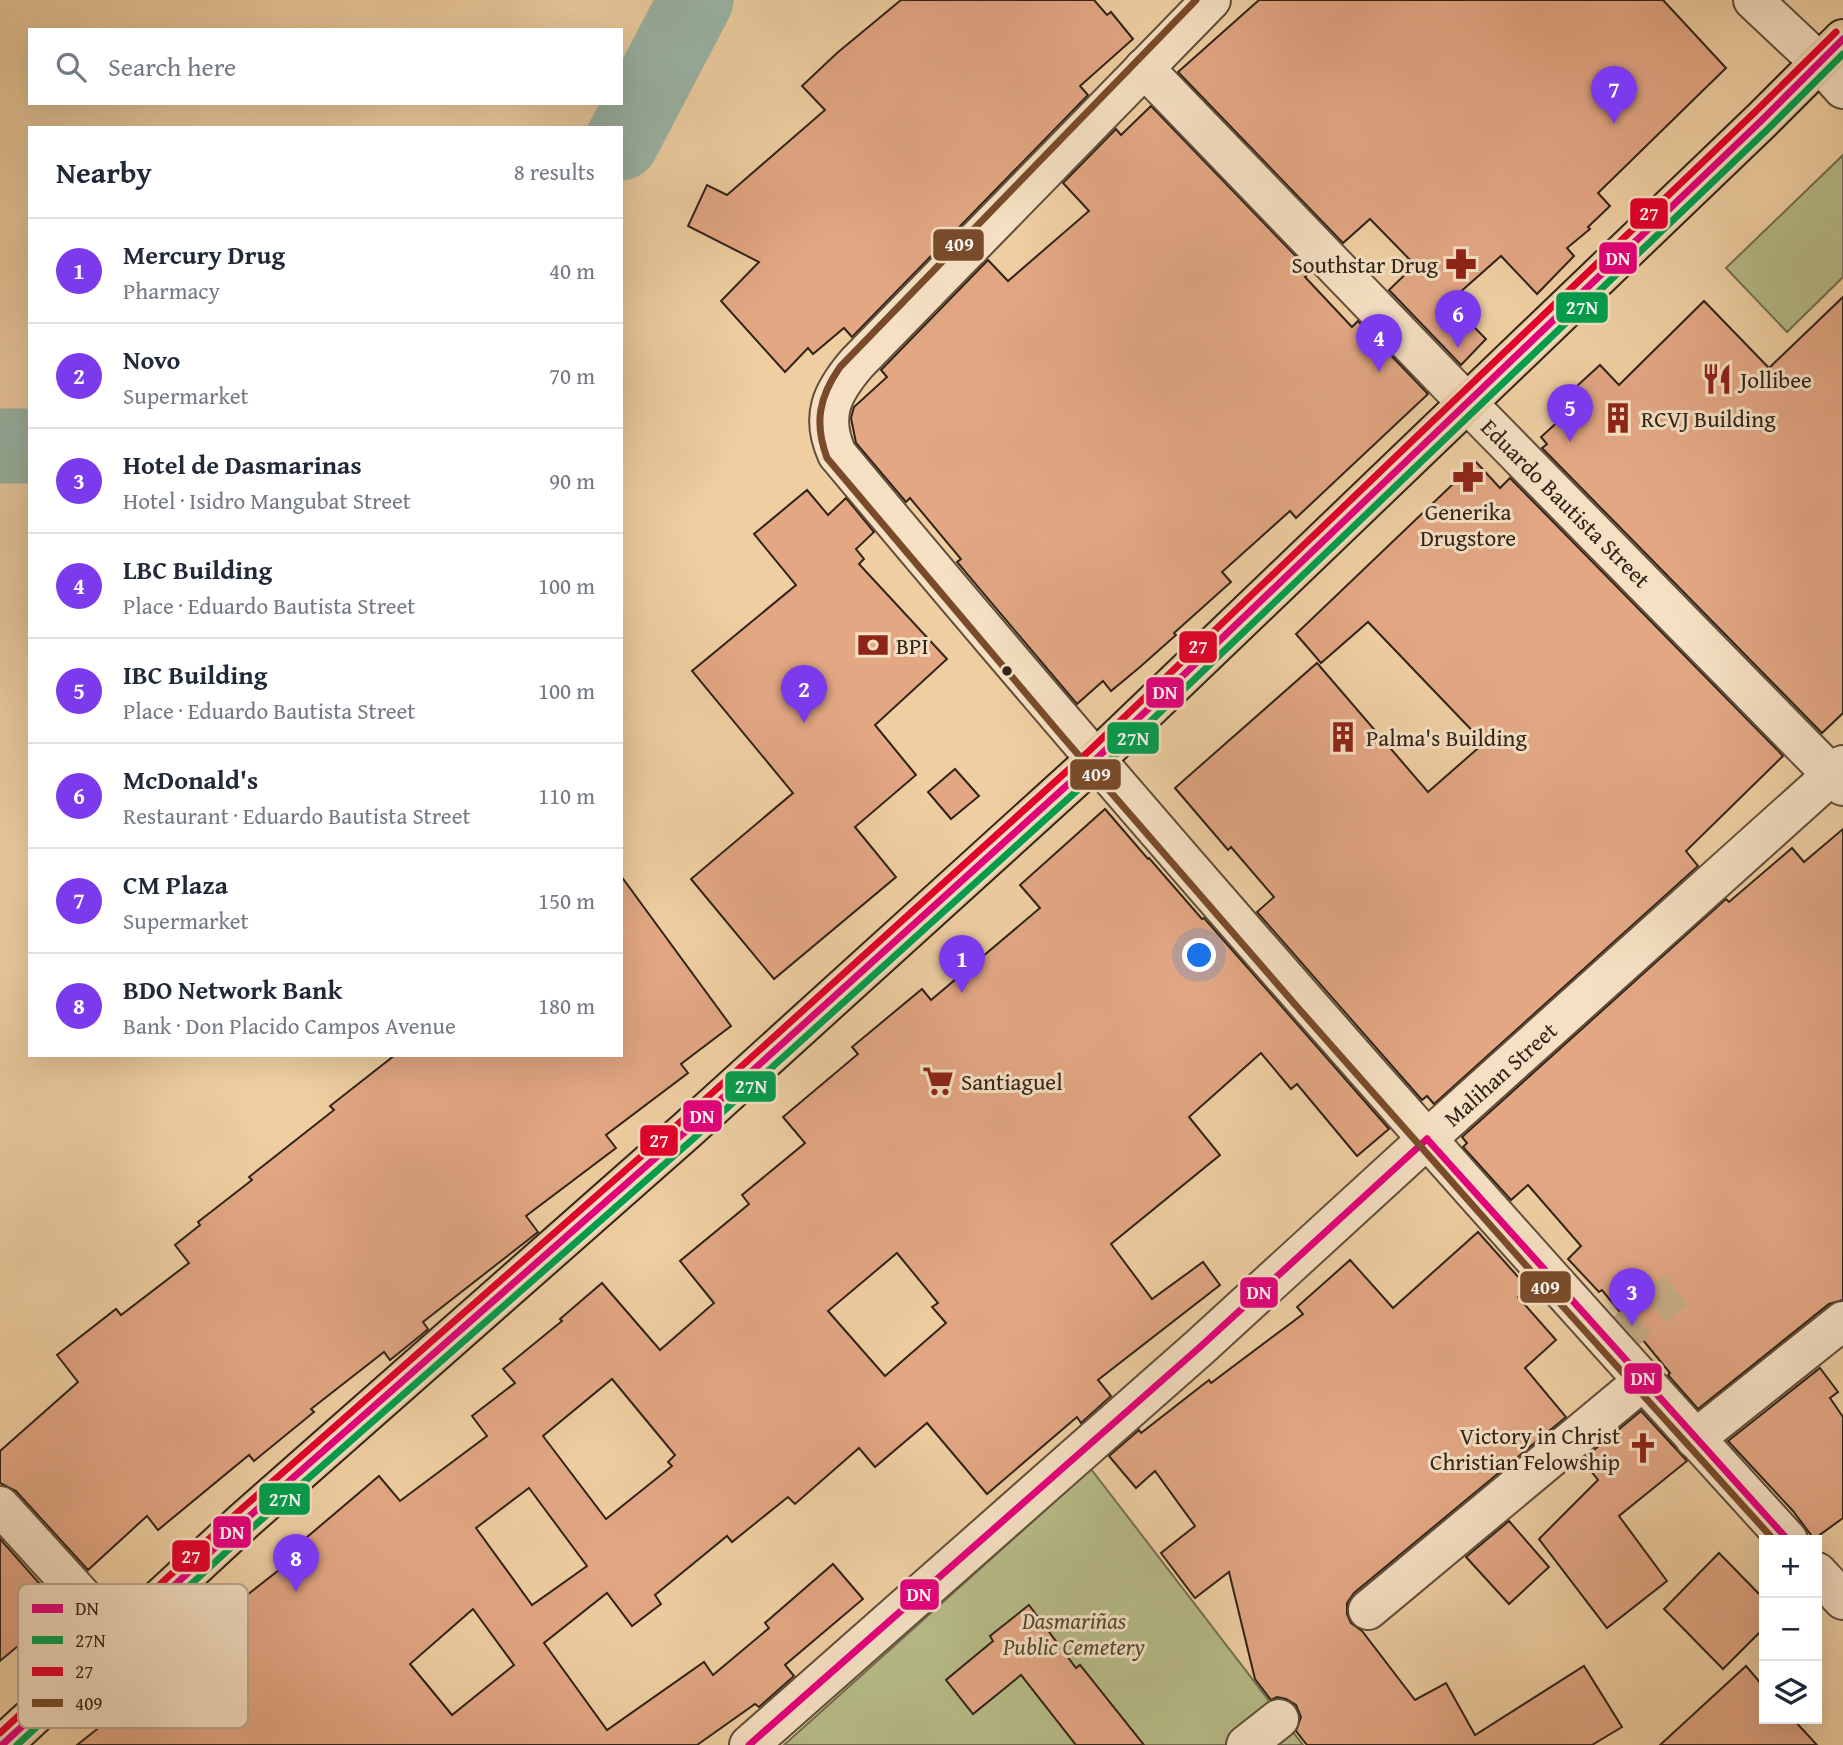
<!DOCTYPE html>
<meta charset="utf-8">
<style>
:root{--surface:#fff;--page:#f2f2f3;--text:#1f2937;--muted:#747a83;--line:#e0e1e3;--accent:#7c3aed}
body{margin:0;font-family:"Gentium Book Plus",serif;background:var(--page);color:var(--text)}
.controls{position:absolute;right:21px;bottom:21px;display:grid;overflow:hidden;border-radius:0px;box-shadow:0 7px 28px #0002}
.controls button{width:63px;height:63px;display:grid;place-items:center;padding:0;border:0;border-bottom:2px solid var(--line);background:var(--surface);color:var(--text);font:35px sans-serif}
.you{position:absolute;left:1200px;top:956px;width:24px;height:24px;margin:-18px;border:5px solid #fff;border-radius:50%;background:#1a73e8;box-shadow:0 0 0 10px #1a73e833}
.badge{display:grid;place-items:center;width:46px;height:46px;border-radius:50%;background:var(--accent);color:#fff;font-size:23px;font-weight:700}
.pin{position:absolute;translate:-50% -58px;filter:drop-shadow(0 2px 4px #0008)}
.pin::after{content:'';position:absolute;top:37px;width:24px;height:21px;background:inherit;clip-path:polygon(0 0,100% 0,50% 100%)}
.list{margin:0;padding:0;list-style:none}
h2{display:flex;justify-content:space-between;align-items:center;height:91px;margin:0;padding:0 28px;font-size:30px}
h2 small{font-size:23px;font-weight:400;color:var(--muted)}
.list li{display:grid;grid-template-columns:46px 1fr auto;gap:21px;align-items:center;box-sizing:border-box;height:105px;padding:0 28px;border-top:2px solid var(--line)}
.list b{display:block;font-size:26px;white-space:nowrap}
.list p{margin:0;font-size:23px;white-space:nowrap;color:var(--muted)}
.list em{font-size:23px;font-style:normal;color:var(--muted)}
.icon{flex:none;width:38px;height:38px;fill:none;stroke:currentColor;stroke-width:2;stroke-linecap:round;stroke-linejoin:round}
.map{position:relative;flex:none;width:1843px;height:1745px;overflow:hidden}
.search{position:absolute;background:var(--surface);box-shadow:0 7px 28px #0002;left:28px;top:28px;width:595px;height:77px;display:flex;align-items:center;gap:18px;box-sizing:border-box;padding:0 24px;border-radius:0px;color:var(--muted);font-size:26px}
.panel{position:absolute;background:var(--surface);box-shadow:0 7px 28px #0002;left:28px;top:126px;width:595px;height:931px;border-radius:0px}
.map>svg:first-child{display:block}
</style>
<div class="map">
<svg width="1843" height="1745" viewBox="0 0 1843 1745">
<rect width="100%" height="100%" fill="#efcfa2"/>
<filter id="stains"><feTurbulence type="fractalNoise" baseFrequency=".00286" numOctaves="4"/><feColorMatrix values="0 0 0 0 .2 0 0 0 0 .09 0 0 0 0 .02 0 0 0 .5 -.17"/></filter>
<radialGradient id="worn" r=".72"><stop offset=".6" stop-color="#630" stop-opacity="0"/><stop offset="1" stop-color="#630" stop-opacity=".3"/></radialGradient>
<!-- green -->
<g fill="#b6bb87" stroke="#736f50" stroke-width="2">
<path d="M1843 155V277L1787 332 1726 268Z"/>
<path d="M1091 1469 1303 1745H784Z"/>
</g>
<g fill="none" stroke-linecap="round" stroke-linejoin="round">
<!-- river -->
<g stroke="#9ab6a7" stroke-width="75">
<path d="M621 143 696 0"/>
<path d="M0 446H30"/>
</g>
</g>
<!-- building -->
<g fill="#e3a784" stroke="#302319" stroke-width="2" fill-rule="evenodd">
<path d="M901 0H1094L1107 15 1111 12 1133 39 1080 86 1088 95 852 337 844 328 813 354 808 348 785 372 721 301 759 262 688 226 707 185 727 195 825 110 802 86 837 53Z"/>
<path d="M1259 0H1663L1726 68 1598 193 1610 206 1588 227 1590 229 1567 248 1574 256 1537 294 1501 256 1449 302 1486 339 1461 365 1389 290 1415 265 1370 219 1343 243 1178 72Z"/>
<path d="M1151 106 1311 272 1305 277 1352 327 1358 321 1428 394 1296 518 1290 511 1222 572 1231 582 1174 633 1176 635 1140 667 1111 691 1103 681 1077 704 957 562 961 559 910 498 906 502 856 443 851 418 854 407 887 377 881 370 988 260 1008 281 1089 211 1063 183 1116 129 1121 135Z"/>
<path d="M1843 297V713L1822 733 1542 448 1547 444 1541 437 1575 406 1566 396 1600 365 1619 385 1704 301 1769 368Z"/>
<path d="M1476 462 1500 488 1510 478 1783 756 1686 851 1698 866 1434 1104 1427 1096 1422 1100 1257 912 1274 897 1231 847 1228 850 1175 788 1317 663 1428 792 1484 743 1368 622 1321 663 1296 634Z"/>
<path d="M807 490 828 515 846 498 874 532 856 549 864 559 859 564 947 659 875 725 916 775 855 827 896 877 774 979 691 879 793 793 692 671 796 585 754 534Z"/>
<path d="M955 769 979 796 951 819 928 792Z"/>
<path d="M1105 809 1148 859 1149 858 1202 919 1204 918 1389 1129 1357 1156 1297 1084 1291 1089 1261 1053 1189 1117 1220 1155 1111 1244 1152 1299 1203 1262 1220 1285 1098 1380 1111 1396 1081 1423 1077 1417 987 1494 927 1423 875 1467 859 1448 795 1504 788 1497 732 1542 727 1536 655 1595 661 1604 632 1626 607 1593 544 1643 607 1730 704 1662 713 1675 769 1628 765 1623 833 1564 863 1599 785 1665 794 1676 759 1707 755 1704 697 1745H77L168 1673 163 1666 208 1630 206 1627 284 1566 280 1560 379 1476 400 1501 487 1436 472 1416 515 1383 503 1369 562 1321 560 1319 602 1283 660 1350 714 1303 680 1261 749 1204 742 1195 805 1143 783 1117 858 1054 852 1047 922 989 931 1000 1040 908 1020 885ZM897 1253 938 1303 932 1307 946 1323 885 1376 828 1311ZM612 1379 675 1455 668 1462 672 1466 606 1519 543 1436ZM529 1488 587 1566 532 1605 476 1528ZM473 1609 514 1665 452 1715 410 1664Z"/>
<path d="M1843 829V1300L1829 1304 1698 1409 1668 1375 1670 1373 1602 1290 1599 1292 1568 1259 1581 1246 1528 1185 1511 1200 1463 1147 1467 1143 1462 1137 1726 899 1729 902 1792 848 1804 862Z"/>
<path d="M621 876 731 1026 681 1064 688 1073 606 1135 616 1148 526 1216 538 1232 423 1322 428 1329 421 1335 390 1360 384 1352 311 1409 314 1412 254 1461 249 1455 158 1530 147 1516 88 1570 16 1491 0 1483V1451L78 1382 57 1355 116 1309 121 1315 189 1263 175 1245 200 1225 198 1222 252 1180 249 1177 334 1110 330 1106 395 1055H621Z"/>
<path d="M1478 1232 1528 1288 1518 1297 1556 1340 1525 1368 1566 1417 1354 1593 1347 1603V1614L1351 1623 1362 1631 1415 1700 1446 1683 1475 1735 1584 1666 1622 1727 1592 1745H1307L1296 1731 1301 1717 1296 1705 1286 1699 1277 1697 1271 1700 1255 1679 1229 1572 1195 1598 1161 1553 1195 1526 1155 1471 1136 1488 1109 1456 1139 1430 1141 1433 1209 1380 1211 1383 1303 1314 1297 1307 1350 1260 1393 1308Z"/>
<path d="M1820 1368 1838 1392 1830 1398 1843 1417V1518L1814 1539 1793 1511 1728 1441Z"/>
<path d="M1641 1411 1687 1461 1619 1516 1667 1581 1607 1628 1539 1539 1598 1480 1582 1460Z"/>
<path d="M1509 1521 1549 1567 1509 1604 1466 1557Z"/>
<path d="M0 1539 62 1609 0 1661Z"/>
<path d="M1719 1553 1764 1599V1628L1723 1669 1664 1609Z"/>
<path d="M1029 1605 1076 1668 1080 1665 1144 1745H1076L1021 1675 973 1714 946 1680 993 1641 990 1636Z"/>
<path d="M1746 1666 1764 1687V1719H1793L1817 1745H1660Z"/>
</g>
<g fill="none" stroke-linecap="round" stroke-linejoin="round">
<!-- minor-tunnel -->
<path stroke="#c9ad87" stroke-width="38" stroke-dasharray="38 19" stroke-linecap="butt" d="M1610 1344 1676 1290"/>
<defs>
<g id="minor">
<path d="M1211 0 857 363C832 392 820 416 837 454 1145 823 1464 1185 1788 1540"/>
<path d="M1753 0 1820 63 1843 89"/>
<path d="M1144 68 1468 404 1843 786"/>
<path d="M1695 1439 1843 1321"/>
<path d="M0 1506 119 1637"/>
<path d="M1817 1572 1843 1600"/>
<path d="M1368 1610 1643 1381"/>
<path d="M749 1745 1200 1347 1427 1139 1843 765"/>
<path d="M1246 1745 1279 1719"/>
</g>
<path id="major" d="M2 1745 245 1520 686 1131 1096 759 1762 120 1843 39"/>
</defs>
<!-- minor casing -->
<use href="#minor" stroke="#604e3b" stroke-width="42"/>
<!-- major casing -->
<use href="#major" stroke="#302319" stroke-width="42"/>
<!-- minor -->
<use href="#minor" stroke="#f5e0c3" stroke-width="38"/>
<!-- major -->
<use href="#major" stroke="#efcfa2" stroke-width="38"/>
<defs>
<g id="bus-1">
<path d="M1427 1139 1788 1540"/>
<path d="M2 1745 245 1520 686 1131 1096 759 1762 120 1843 39"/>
<path d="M749 1745 1200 1347 1427 1139"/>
</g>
<path id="bus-2" d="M17 1745 252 1528 693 1139 1103 767 1769 128 1843 54"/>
<path id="bus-3" d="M0 1733 238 1512 679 1123 1089 751 1755 112 1836 32"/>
<path id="bus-4" d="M1196 0 840 367C819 397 814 423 827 458L1062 736 1299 1009 1538 1279 1774 1540"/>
</defs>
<!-- bus-1 casing -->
<use href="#bus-1" stroke="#f5e0c3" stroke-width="12"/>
<!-- bus-2 casing -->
<use href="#bus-2" stroke="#f5e0c3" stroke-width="12"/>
<!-- bus-3 casing -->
<use href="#bus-3" stroke="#f5e0c3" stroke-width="12"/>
<!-- bus-4 casing -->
<use href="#bus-4" stroke="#f5e0c3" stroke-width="12"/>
<!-- bus-1 -->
<use href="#bus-1" stroke="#e5007d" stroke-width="7"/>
<!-- bus-2 -->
<use href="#bus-2" stroke="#029f4e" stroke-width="7"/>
<!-- bus-3 -->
<use href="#bus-3" stroke="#e4002b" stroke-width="7"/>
<!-- bus-4 -->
<use href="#bus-4" stroke="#7a4b2a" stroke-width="7"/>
</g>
<!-- icons -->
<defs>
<symbol id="pharmacy-bare" viewBox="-9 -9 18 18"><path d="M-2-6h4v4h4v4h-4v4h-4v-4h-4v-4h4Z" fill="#8f2418" stroke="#f5e0c3" stroke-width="2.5" paint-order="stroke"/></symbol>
<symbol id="restaurant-bare" viewBox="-9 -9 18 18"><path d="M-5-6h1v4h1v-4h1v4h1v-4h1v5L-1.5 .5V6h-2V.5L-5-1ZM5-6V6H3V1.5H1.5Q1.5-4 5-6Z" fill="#8f2418" stroke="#f5e0c3" stroke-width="2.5" paint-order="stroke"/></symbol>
<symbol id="building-bare" viewBox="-9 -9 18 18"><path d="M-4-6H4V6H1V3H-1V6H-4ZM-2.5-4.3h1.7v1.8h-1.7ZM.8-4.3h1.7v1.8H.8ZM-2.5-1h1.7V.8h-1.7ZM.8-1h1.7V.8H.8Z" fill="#8f2418" stroke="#f5e0c3" stroke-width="2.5" paint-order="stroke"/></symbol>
<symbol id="bank-bare" viewBox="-9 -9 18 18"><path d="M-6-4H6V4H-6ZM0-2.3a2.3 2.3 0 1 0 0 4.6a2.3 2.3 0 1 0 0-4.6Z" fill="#8f2418" stroke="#f5e0c3" stroke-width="2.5" paint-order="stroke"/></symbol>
<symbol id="supermarket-bare" viewBox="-9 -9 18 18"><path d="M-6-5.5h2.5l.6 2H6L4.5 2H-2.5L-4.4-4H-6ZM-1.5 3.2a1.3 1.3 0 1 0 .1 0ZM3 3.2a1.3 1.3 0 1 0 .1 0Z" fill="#8f2418" stroke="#f5e0c3" stroke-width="2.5" paint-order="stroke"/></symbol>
<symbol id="church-bare" viewBox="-9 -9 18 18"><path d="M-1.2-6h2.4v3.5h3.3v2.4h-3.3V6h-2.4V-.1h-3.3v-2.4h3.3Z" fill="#8f2418" stroke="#f5e0c3" stroke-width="2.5" paint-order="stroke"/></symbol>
</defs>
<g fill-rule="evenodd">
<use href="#pharmacy-bare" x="1439" y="242" width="44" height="44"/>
<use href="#restaurant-bare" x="1695" y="357" width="44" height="44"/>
<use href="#building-bare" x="1596" y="396" width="44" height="44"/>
<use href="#pharmacy-bare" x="1446" y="455" width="44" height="44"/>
<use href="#bank-bare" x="851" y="623" width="44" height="44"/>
<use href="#building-bare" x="1321" y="715" width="44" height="44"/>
<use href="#supermarket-bare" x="916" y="1059" width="44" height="44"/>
<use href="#church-bare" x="1621" y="1426" width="44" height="44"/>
</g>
<!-- markers -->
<circle fill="#302319" stroke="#f5e0c3" stroke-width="2.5" cx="1007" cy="671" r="6"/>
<g text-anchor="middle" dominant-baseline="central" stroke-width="6" stroke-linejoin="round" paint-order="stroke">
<!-- poi labels -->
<g font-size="23" fill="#302319" stroke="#f5e0c3" text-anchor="start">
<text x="1438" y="264" text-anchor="end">Southstar Drug</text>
<text x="1740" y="379">Jollibee</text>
<text x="1641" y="418">RCVJ Building</text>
<text x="1468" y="511" text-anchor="middle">Generika<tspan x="1468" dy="26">Drugstore</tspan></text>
<text x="896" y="645">BPI</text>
<text x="1366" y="737">Palma's Building</text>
<text x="961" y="1081">Santiaguel</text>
<text x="1620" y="1435" text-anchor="end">Victory in Christ<tspan x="1620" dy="26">Christian Felowship</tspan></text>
</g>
<!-- street labels -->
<g font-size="23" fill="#302319" stroke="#f5e0c3">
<text transform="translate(1566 503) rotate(45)">Eduardo Bautista Street</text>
<text transform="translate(1500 1074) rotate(-42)">Malihan Street</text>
</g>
<!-- park labels -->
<g font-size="23" font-style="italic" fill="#524934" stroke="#f5e0c3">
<text x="1074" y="1620">Dasmariñas<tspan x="1074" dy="26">Public Cemetery</tspan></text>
</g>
</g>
<!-- legend -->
<rect x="18" y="1584" width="230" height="144" rx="10" fill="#f5e0c3" stroke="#baa790" stroke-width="2"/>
<rect x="32" y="1604" width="31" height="9" fill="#e5007d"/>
<rect x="32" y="1636" width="31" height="8" fill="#029f4e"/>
<rect x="32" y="1667" width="31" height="9" fill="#e4002b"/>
<rect x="32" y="1699" width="31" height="8" fill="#7a4b2a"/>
<g font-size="19" fill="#302319">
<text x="75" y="1615">DN</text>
<text x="75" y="1647">27N</text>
<text x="75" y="1678">27</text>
<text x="75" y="1710">409</text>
</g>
<g stroke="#f5e0c3" stroke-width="2.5">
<rect x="1629" y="197" width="40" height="33" rx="7" fill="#e4002b"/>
<rect x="932" y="228" width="53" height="34" rx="7" fill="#7a4b2a"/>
<rect x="1598" y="241" width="40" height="34" rx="7" fill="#e5007d"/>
<rect x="1555" y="291" width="54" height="33" rx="7" fill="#029f4e"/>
<rect x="1178" y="630" width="40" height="34" rx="7" fill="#e4002b"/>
<rect x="1145" y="676" width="40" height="33" rx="7" fill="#e5007d"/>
<rect x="1106" y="721" width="54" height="34" rx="7" fill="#029f4e"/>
<rect x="1069" y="758" width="53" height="33" rx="7" fill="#7a4b2a"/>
<rect x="724" y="1070" width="53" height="33" rx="7" fill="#029f4e"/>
<rect x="682" y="1099" width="41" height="34" rx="7" fill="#e5007d"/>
<rect x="639" y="1124" width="40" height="33" rx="7" fill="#e4002b"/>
<rect x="1519" y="1270" width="53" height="34" rx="7" fill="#7a4b2a"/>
<rect x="1239" y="1276" width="40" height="33" rx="7" fill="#e5007d"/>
<rect x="1623" y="1362" width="40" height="33" rx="7" fill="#e5007d"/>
<rect x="258" y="1482" width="53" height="34" rx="7" fill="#029f4e"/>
<rect x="212" y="1515" width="40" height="34" rx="7" fill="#e5007d"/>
<rect x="171" y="1539" width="40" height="34" rx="7" fill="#e4002b"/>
<rect x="899" y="1578" width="41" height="33" rx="7" fill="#e5007d"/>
</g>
<g font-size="19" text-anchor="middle" font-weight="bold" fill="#fff">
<text x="1649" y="220">27</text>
<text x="959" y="251">409</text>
<text x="1618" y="265">DN</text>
<text x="1582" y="314">27N</text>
<text x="1198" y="653">27</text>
<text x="1165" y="699">DN</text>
<text x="1133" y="745">27N</text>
<text x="1096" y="781">409</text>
<text x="751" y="1093">27N</text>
<text x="702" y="1123">DN</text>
<text x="659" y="1147">27</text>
<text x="1545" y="1294">409</text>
<text x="1259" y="1299">DN</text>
<text x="1643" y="1385">DN</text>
<text x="285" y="1506">27N</text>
<text x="232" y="1539">DN</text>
<text x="191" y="1563">27</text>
<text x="919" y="1601">DN</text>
</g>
<rect width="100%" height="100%" filter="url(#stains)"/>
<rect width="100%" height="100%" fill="url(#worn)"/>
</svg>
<div class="controls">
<button>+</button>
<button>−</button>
<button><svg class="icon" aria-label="layers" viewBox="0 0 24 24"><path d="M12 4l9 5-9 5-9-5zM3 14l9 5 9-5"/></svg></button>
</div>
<div class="you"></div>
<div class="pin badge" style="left:962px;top:993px">1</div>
<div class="pin badge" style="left:804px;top:723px">2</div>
<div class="pin badge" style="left:1632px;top:1326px">3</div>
<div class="pin badge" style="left:1379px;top:372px">4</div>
<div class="pin badge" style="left:1570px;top:442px">5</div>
<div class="pin badge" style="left:1458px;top:348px">6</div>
<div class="pin badge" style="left:1614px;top:124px">7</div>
<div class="pin badge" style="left:296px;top:1592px">8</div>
<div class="search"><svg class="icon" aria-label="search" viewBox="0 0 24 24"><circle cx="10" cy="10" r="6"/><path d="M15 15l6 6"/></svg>Search here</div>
<section class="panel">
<h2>Nearby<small>8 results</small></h2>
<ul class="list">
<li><span class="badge">1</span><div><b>Mercury Drug</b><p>Pharmacy</p></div><em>40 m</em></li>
<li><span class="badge">2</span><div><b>Novo</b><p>Supermarket</p></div><em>70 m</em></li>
<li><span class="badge">3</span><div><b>Hotel de Dasmarinas</b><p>Hotel · Isidro Mangubat Street</p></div><em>90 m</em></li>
<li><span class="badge">4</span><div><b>LBC Building</b><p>Place · Eduardo Bautista Street</p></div><em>100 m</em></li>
<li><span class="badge">5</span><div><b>IBC Building</b><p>Place · Eduardo Bautista Street</p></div><em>100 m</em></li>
<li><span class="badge">6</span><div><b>McDonald's</b><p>Restaurant · Eduardo Bautista Street</p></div><em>110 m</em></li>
<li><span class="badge">7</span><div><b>CM Plaza</b><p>Supermarket</p></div><em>150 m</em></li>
<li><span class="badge">8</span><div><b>BDO Network Bank</b><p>Bank · Don Placido Campos Avenue</p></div><em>180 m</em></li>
</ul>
</section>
</div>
